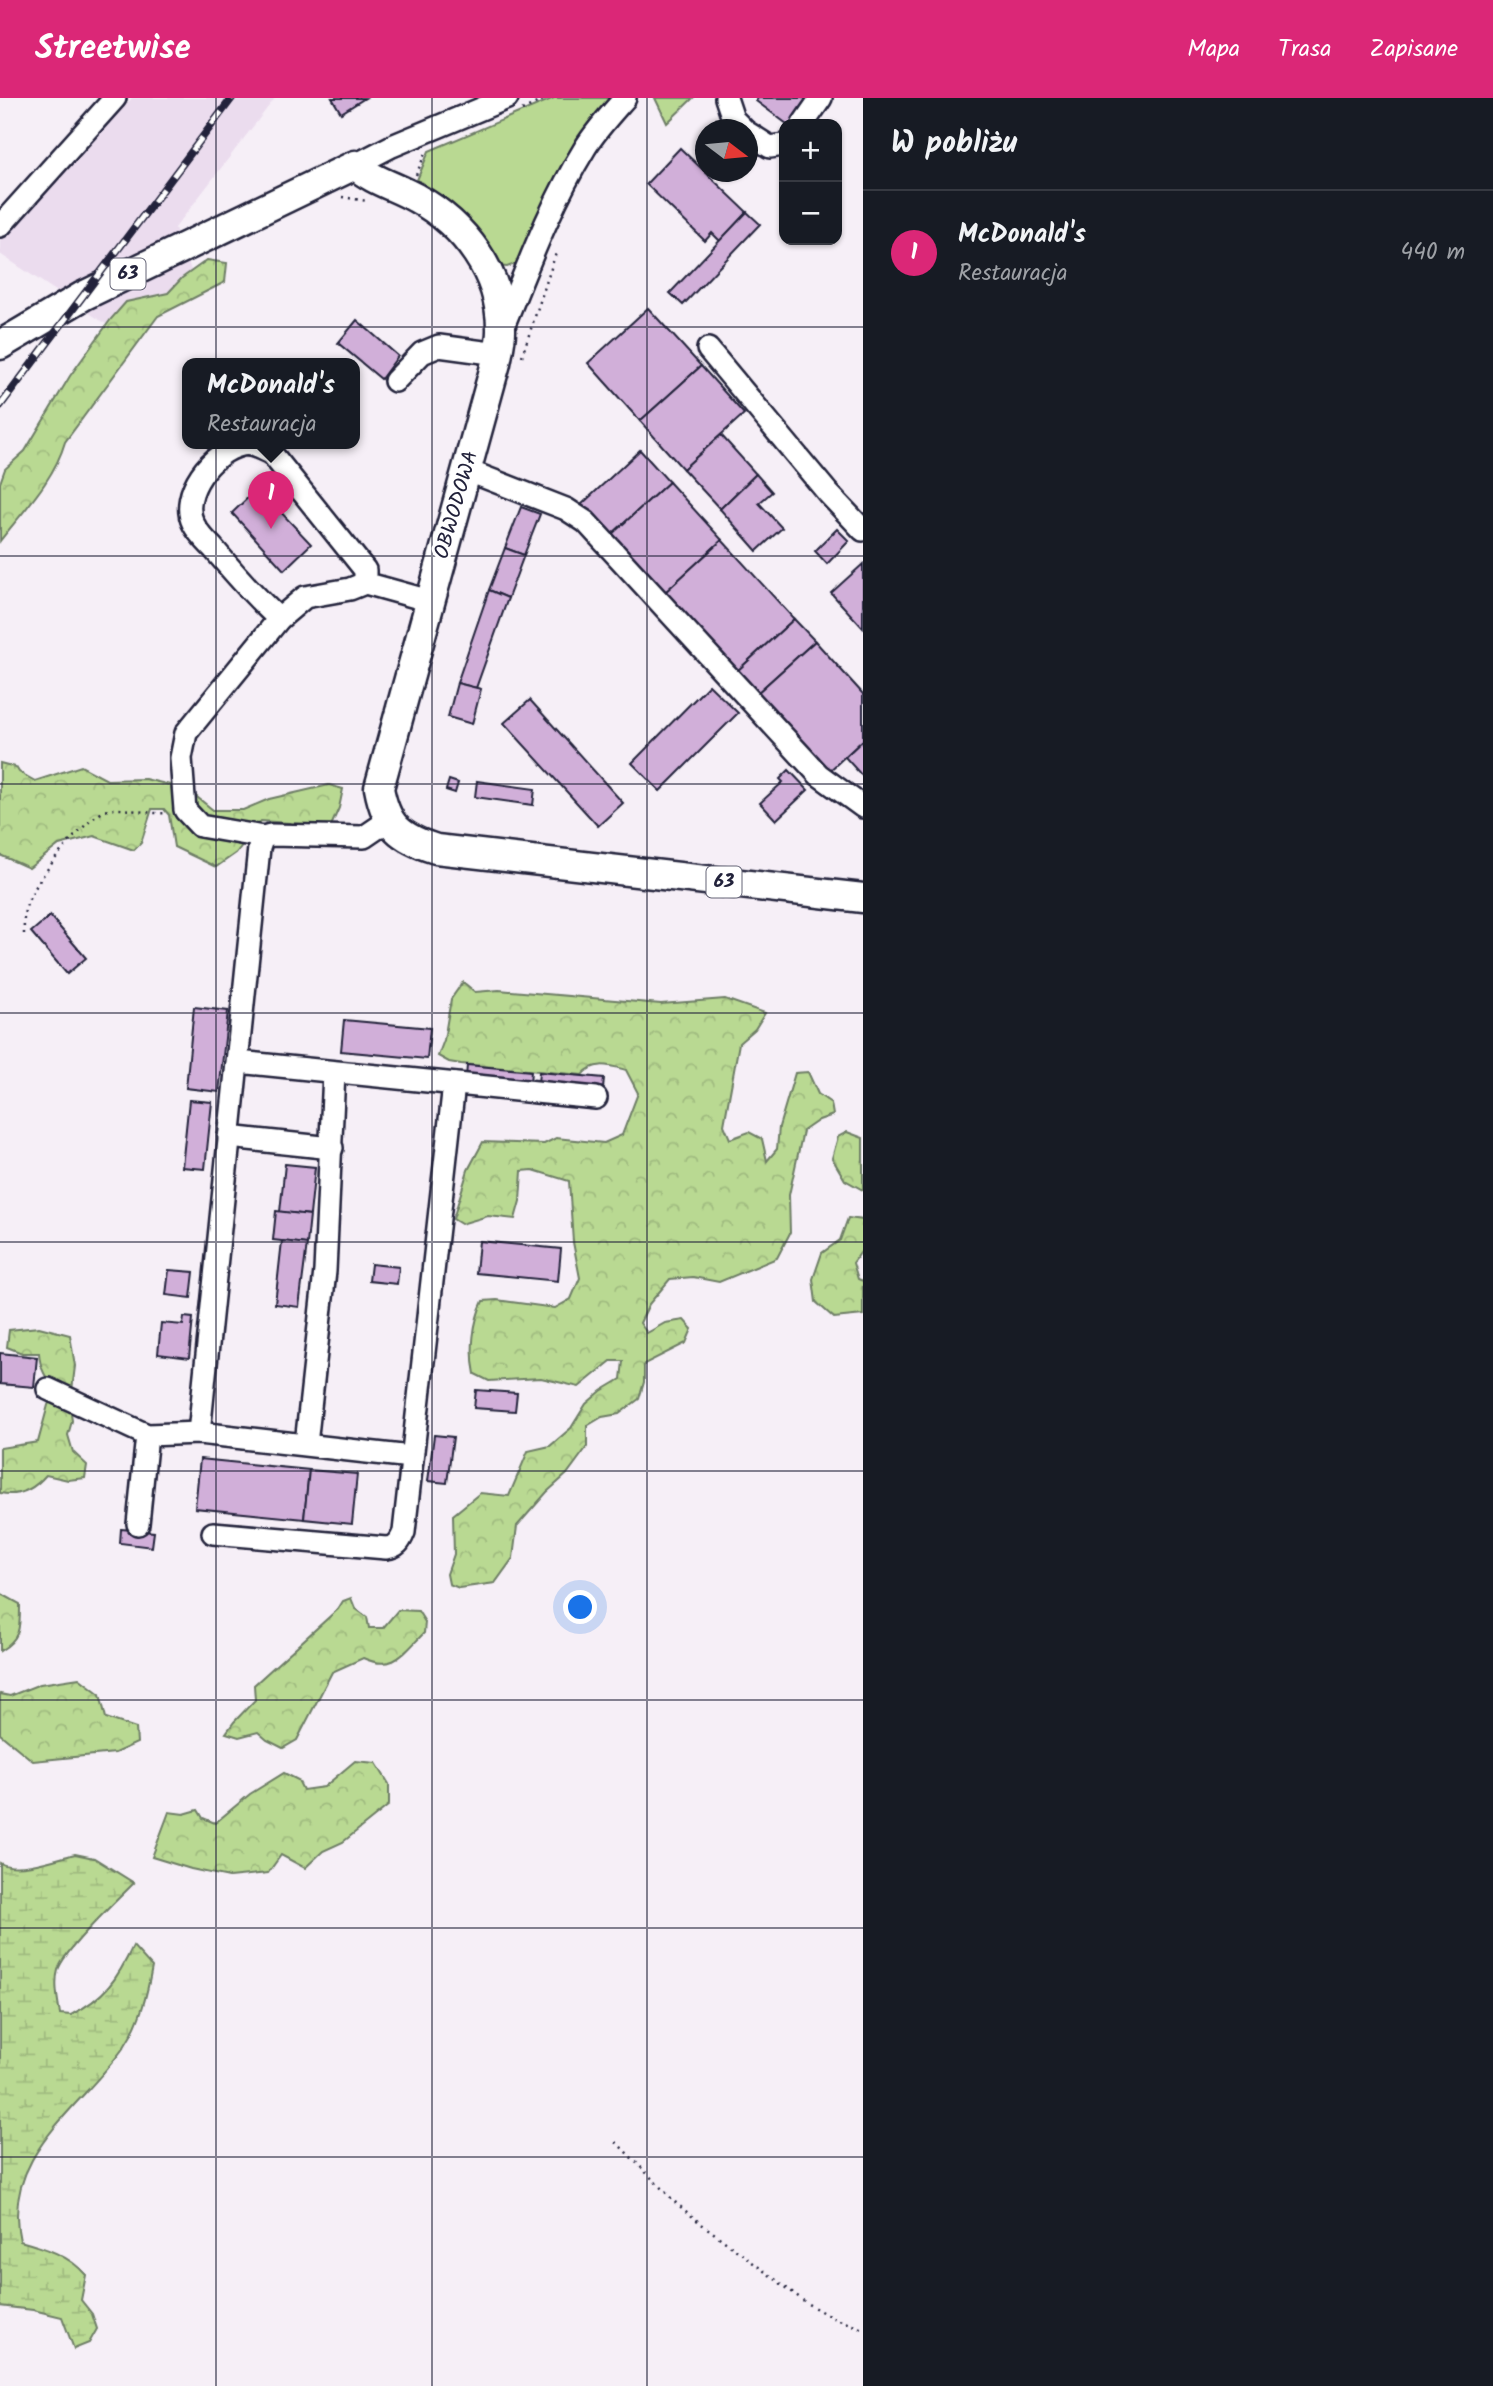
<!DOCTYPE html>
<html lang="pl">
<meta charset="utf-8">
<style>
:root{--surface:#171b24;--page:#20242c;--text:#f1f3f6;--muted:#9ea1a6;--line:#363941;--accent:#db2777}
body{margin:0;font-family:Kalam,sans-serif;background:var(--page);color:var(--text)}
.controls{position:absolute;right:21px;top:21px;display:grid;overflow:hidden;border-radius:14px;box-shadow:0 2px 5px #0004}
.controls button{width:63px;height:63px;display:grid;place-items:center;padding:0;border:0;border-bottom:2px solid var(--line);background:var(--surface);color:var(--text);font:35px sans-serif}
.compass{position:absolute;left:695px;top:21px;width:63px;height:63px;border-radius:50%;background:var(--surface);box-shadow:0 2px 5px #0004;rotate:106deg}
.you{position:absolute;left:581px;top:1510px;width:24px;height:24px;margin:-18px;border:5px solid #fff;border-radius:50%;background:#1a73e8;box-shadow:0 0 0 10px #1a73e833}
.badge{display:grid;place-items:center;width:46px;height:46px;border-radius:50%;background:var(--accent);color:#fff;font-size:23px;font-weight:700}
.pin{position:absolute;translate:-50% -58px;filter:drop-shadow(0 2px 4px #0008)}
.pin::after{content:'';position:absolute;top:37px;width:24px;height:21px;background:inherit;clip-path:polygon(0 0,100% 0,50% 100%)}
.popup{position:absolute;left:182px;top:260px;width:178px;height:91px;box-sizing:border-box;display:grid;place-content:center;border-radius:14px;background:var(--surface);filter:drop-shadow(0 2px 5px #0005);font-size:23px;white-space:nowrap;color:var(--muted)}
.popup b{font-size:26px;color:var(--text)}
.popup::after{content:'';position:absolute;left:50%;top:100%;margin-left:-14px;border:14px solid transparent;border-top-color:var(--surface)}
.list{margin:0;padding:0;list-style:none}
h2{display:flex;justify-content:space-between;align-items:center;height:91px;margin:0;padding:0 28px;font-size:30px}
h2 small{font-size:23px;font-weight:400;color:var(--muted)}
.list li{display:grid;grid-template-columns:46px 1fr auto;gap:21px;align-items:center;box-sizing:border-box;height:126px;padding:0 28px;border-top:2px solid var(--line)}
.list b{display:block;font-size:26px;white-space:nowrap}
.list p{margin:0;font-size:23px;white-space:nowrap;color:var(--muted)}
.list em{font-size:23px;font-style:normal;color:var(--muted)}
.map{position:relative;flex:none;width:863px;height:2288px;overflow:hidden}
header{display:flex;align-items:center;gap:42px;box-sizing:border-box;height:98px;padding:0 35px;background:var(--accent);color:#fff}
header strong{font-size:33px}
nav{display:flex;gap:38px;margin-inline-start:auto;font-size:24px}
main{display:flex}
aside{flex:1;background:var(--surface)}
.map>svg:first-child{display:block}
</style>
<header>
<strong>Streetwise</strong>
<nav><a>Mapa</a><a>Trasa</a><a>Zapisane</a></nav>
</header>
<main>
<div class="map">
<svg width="863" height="2288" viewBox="0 0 863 2288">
<defs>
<pattern id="forest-crowns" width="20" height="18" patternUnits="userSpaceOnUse" patternTransform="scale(1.75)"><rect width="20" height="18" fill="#b9d992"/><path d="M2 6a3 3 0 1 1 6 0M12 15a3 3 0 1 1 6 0" fill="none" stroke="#9fba7f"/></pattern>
<pattern id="wetland-marsh" width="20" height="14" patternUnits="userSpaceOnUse" patternTransform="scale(1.75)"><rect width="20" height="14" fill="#b9d992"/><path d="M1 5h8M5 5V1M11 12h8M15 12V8" fill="none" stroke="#9fba7f"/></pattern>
</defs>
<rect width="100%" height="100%" fill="#f6eff7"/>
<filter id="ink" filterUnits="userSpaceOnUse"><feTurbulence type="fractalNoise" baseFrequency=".0143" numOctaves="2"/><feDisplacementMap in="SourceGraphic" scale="14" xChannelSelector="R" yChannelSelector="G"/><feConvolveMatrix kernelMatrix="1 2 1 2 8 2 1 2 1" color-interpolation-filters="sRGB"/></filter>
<g filter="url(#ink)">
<!-- built -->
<path fill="#ebdcee" d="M132 0H275L175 130 194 180 124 238 0 156V142Z"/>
<!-- grass -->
<g fill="#b9d992" stroke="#6e7e66" stroke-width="2">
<path d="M554 0H613L581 39 560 71 518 165 507 169 497 168 421 89 423 85 417 82 429 53Z"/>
<path d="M655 0H693L667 25Z"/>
</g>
<!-- forest -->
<g fill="url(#forest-crowns)" stroke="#6e7e66" stroke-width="2">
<path d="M207 162 227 165 225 184 158 218 65 344C54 382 24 412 0 443V385L5 371 25 353 70 278 111 221 126 204 168 195 182 180Z"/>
<path d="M0 665 16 669 19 674 35 683 81 668 107 682 145 681 187 691 213 712H243L269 701 329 687 343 691 339 710 327 737 289 725 261 723 236 755 216 769 174 749 169 717 164 711H152L141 745 134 752 94 738 59 747 29 770 0 757Z"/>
<path d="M463 884 475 894 499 892 661 906 725 901 765 915 755 931 739 945 724 1027 730 1041 749 1034 762 1041 767 1063 777 1051 779 1029 795 975 808 974 818 996 831 1005 833 1017 819 1022 803 1033 789 1097 790 1135 777 1160 719 1184 693 1179 670 1181 649 1206 640 1225 647 1235 665 1225 684 1222 692 1231 686 1245 644 1266V1284L639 1301 619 1316 602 1319 587 1328V1349L567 1376 547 1394 517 1428 513 1460 495 1485 459 1490 449 1486 447 1476 454 1456 453 1417 480 1395 509 1398 528 1353 550 1348 571 1330 586 1306 601 1293 621 1281 623 1263H611L579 1289 541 1280 489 1283 475 1276C470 1253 473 1224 483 1203L497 1202 555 1210 571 1201 580 1180 573 1144 569 1083 533 1072 522 1073 520 1103 515 1121 488 1118 461 1126 453 1121 468 1072 483 1044 544 1046 556 1040 604 1045 622 1037 638 995 626 972C611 968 594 962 582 977L461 966 449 964 438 958 444 942 451 901Z"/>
<path d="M847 1034 863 1040V1092L845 1082 832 1060 838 1039Z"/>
<path d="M848 1120 863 1122V1151L853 1165 858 1181 863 1183V1217L834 1220 816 1204 813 1181 822 1155 840 1142Z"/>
<path d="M39 1229 70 1237 75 1268 70 1309 72 1323 68 1337 73 1354 87 1367 85 1380 68 1382 46 1377C34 1391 18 1399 0 1395V1350L38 1344 48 1307 57 1290C45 1282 40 1269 39 1255H22L7 1249 9 1232Z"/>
<path d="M0 1495 20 1506C20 1530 21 1540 0 1553Z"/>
<path d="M351 1500 355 1510 367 1519 369 1530H383L398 1512 418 1513 425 1524 424 1535C403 1556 394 1574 363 1560L332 1574 297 1642 283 1650 267 1642 258 1634 239 1639 226 1635 234 1624 255 1602 254 1587 338 1511 343 1503Z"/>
<path d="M79 1580 100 1596 106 1620 136 1630 137 1645 115 1655 33 1663 0 1636V1596L10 1598 40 1586Z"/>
<path d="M355 1663 376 1665 389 1686V1707L343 1744 323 1753 305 1770 281 1757 268 1775 229 1779 191 1771 152 1759 169 1714 184 1716 198 1712 203 1720 215 1725 250 1696 284 1675 298 1682 303 1692 324 1689Z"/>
</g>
<!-- wetland -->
<path fill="url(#wetland-marsh)" stroke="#6e7e66" stroke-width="2" d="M75 1756 94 1760 134 1785C117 1802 65 1851 58 1872 54 1886 58 1903 60 1916L71 1917C105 1899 117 1882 133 1848L152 1869C147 1897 140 1925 124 1949 82 2009 0 2058 20 2143 45 2150 69 2157 86 2177L81 2202 92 2216 97 2231 89 2245 74 2251 62 2219 33 2212 0 2208V1765C17 1775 56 1761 75 1756Z"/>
<!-- building -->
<g fill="#d1afd9" stroke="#22223b" stroke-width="2">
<path d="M332 0H365L341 15Z"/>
<path d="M758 0H817L800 26H787L756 3Z"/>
<path d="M680 50 747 114 720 143 712 135 705 143 646 86Z"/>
<path d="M747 114 760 126 683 207 670 195Z"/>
<path d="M648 210 701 268 640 323 588 265Z"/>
<path d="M357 222 398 258 381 281 338 245Z"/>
<path d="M701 268 744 316 683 371 640 323Z"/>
<path d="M721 337 756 376 720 411 683 371Z"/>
<path d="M640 352 669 384 610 438 581 407Z"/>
<path d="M756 376 772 394 759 405 782 430 757 453 720 411Z"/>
<path d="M669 384 722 442 663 496 610 438Z"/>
<path d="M258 390 311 446 284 472 232 415Z"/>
<path d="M521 409 540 416 524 457 505 450Z"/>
<path d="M837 431 849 443 827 466 815 453Z"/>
<path d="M722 442 794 521 735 575 663 496Z"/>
<path d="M505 450 524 457 508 500 489 492Z"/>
<path d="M863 466V530L831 495Z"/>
<path d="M489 492 508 500 476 590 457 585Z"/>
<path d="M794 521 815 543 755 597 735 575Z"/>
<path d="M815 543 863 596V642L827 675 755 597Z"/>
<path d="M457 585 481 591 472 626 448 619Z"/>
<path d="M709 587 738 615 660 693 632 665Z"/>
<path d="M530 602 623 705 598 728 504 625Z"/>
<path d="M863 642V679L845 659Z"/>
<path d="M789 672 808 692 776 722 760 705 783 684 780 681Z"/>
<path d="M449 682 458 685 455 695 446 692Z"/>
<path d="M477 683 535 691 533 707 475 699Z"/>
<path d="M50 818 86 860 67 876 31 834Z"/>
<path d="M194 909 228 913 219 994 186 990Z"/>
<path d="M344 922 430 930 427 961 341 953Z"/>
<path d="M467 967 531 973 530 985 466 980Z"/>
<path d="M539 974 604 980 603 991 538 985Z"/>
<path d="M189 1002 212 1004 205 1071 182 1069Z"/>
<path d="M285 1066 315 1069 310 1117 280 1114Z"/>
<path d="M276 1113 310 1117 307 1146 273 1142Z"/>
<path d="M282 1143 307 1146 299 1209 275 1206Z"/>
<path d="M479 1143 561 1151 558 1183 476 1175Z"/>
<path d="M371 1166 399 1169 397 1186 369 1183Z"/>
<path d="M169 1172 194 1174 191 1200 166 1197Z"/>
<path d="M184 1219 193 1220 189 1260 158 1256 161 1225 183 1227Z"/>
<path d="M0 1255 37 1259 34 1289 0 1286Z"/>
<path d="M476 1292 517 1295 515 1313 474 1310Z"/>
<path d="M434 1337 453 1339 447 1385 428 1383Z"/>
<path d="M200 1361 309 1372 304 1421 195 1410Z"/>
<path d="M309 1372 357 1376 352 1426 304 1421Z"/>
<path d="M121 1431 154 1434 152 1449 120 1445Z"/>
</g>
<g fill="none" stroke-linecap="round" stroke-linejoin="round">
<defs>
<g id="minor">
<path d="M726 0 733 21 744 32"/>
<path d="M803 26 821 0"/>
<path d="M748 35 770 49 784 47"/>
<path d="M355 67 392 48 507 0"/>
<path d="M0 128 115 0"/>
<path d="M502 231C527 170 550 107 585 50 596 32 611 16 625 0"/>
<path d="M708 251 828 395 863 432"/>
<path d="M395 283 422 255 439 248 498 256"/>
<path d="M466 372 566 411 586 424 819 677 863 709"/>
<path d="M279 521C255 499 234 475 213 450 206 443 197 434 193 425 179 396 212 353 242 347 253 345 262 351 272 356L365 472V485"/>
<path d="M263 739 200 728 185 712 181 660 186 635 279 521 305 499 350 491 365 485 430 503"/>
<path d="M238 964 596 1000"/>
<path d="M229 1039 332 1050"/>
<path d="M48 1291 147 1337 199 1335 411 1359"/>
<path d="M199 1335 259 750 263 739 270 737 364 739 389 722"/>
<path d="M306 1346 325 1173 334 974"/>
<path d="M138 1426 147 1337"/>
<path d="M213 1435 386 1450C397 1449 400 1444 404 1434L454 986"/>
</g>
<path id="major" d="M0 247 83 198 355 67C373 83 395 88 416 100 464 126 502 176 501 233 501 243 498 254 496 265L379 690C386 728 400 740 436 751L863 800"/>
</defs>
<!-- minor casing -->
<use href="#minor" stroke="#22223b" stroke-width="26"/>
<!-- major casing -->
<use href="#major" stroke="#22223b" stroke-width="33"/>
<!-- path -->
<g stroke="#22223b" stroke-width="2.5" stroke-dasharray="2 5" stroke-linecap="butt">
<path d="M522 12 547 0"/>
<path d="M416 77 426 54"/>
<path d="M342 99 367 103"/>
<path d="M522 258 557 152"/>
<path d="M24 836C24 827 23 817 26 809 32 786 85 718 108 712 121 708 150 717 167 715"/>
<path d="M616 2044 676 2105 699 2124 808 2206 831 2219 863 2231"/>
</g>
<!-- minor -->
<use href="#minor" stroke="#fff" stroke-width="21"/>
<!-- major -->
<use href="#major" stroke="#fff" stroke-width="28"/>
<defs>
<path id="rail" d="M0 308 232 0"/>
</defs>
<!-- rail casing -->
<use href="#rail" stroke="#22223b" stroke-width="8"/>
<!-- rail -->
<use href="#rail" stroke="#fff" stroke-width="5" stroke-dasharray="16" stroke-linecap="butt"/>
</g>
</g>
<!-- grid -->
<path fill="none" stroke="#22223b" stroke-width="2" stroke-opacity="0.55" d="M216 0V2288M432 0V2288M647 0V2288M0 229H863M0 458H863M0 686H863M0 915H863M0 1144H863M0 1373H863M0 1602H863M0 1830H863M0 2059H863"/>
<g text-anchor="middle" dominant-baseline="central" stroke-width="6" stroke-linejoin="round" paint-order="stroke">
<!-- shield labels -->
<g fill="#fff" stroke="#646476" stroke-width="2">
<rect x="110.5" y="160.5" width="35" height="31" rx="5"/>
<rect x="706.5" y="768.5" width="35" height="31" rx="5"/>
</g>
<g font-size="19" font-weight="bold" fill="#22223b">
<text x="128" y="176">63</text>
<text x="724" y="784">63</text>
</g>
<!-- street labels -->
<g font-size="21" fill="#22223b" stroke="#fff">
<text transform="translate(457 407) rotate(-74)">OBWODOWA</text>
</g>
</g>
</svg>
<div class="controls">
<button>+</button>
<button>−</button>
</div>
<svg class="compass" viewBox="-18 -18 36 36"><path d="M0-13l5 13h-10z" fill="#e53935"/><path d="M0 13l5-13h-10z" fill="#9ea1a6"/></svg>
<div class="you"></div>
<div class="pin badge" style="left:271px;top:431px">1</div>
<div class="popup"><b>McDonald's</b>Restauracja</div>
</div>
<aside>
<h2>W pobliżu<small></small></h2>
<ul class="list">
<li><span class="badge">1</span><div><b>McDonald's</b><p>Restauracja</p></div><em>440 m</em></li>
</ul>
</aside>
</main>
